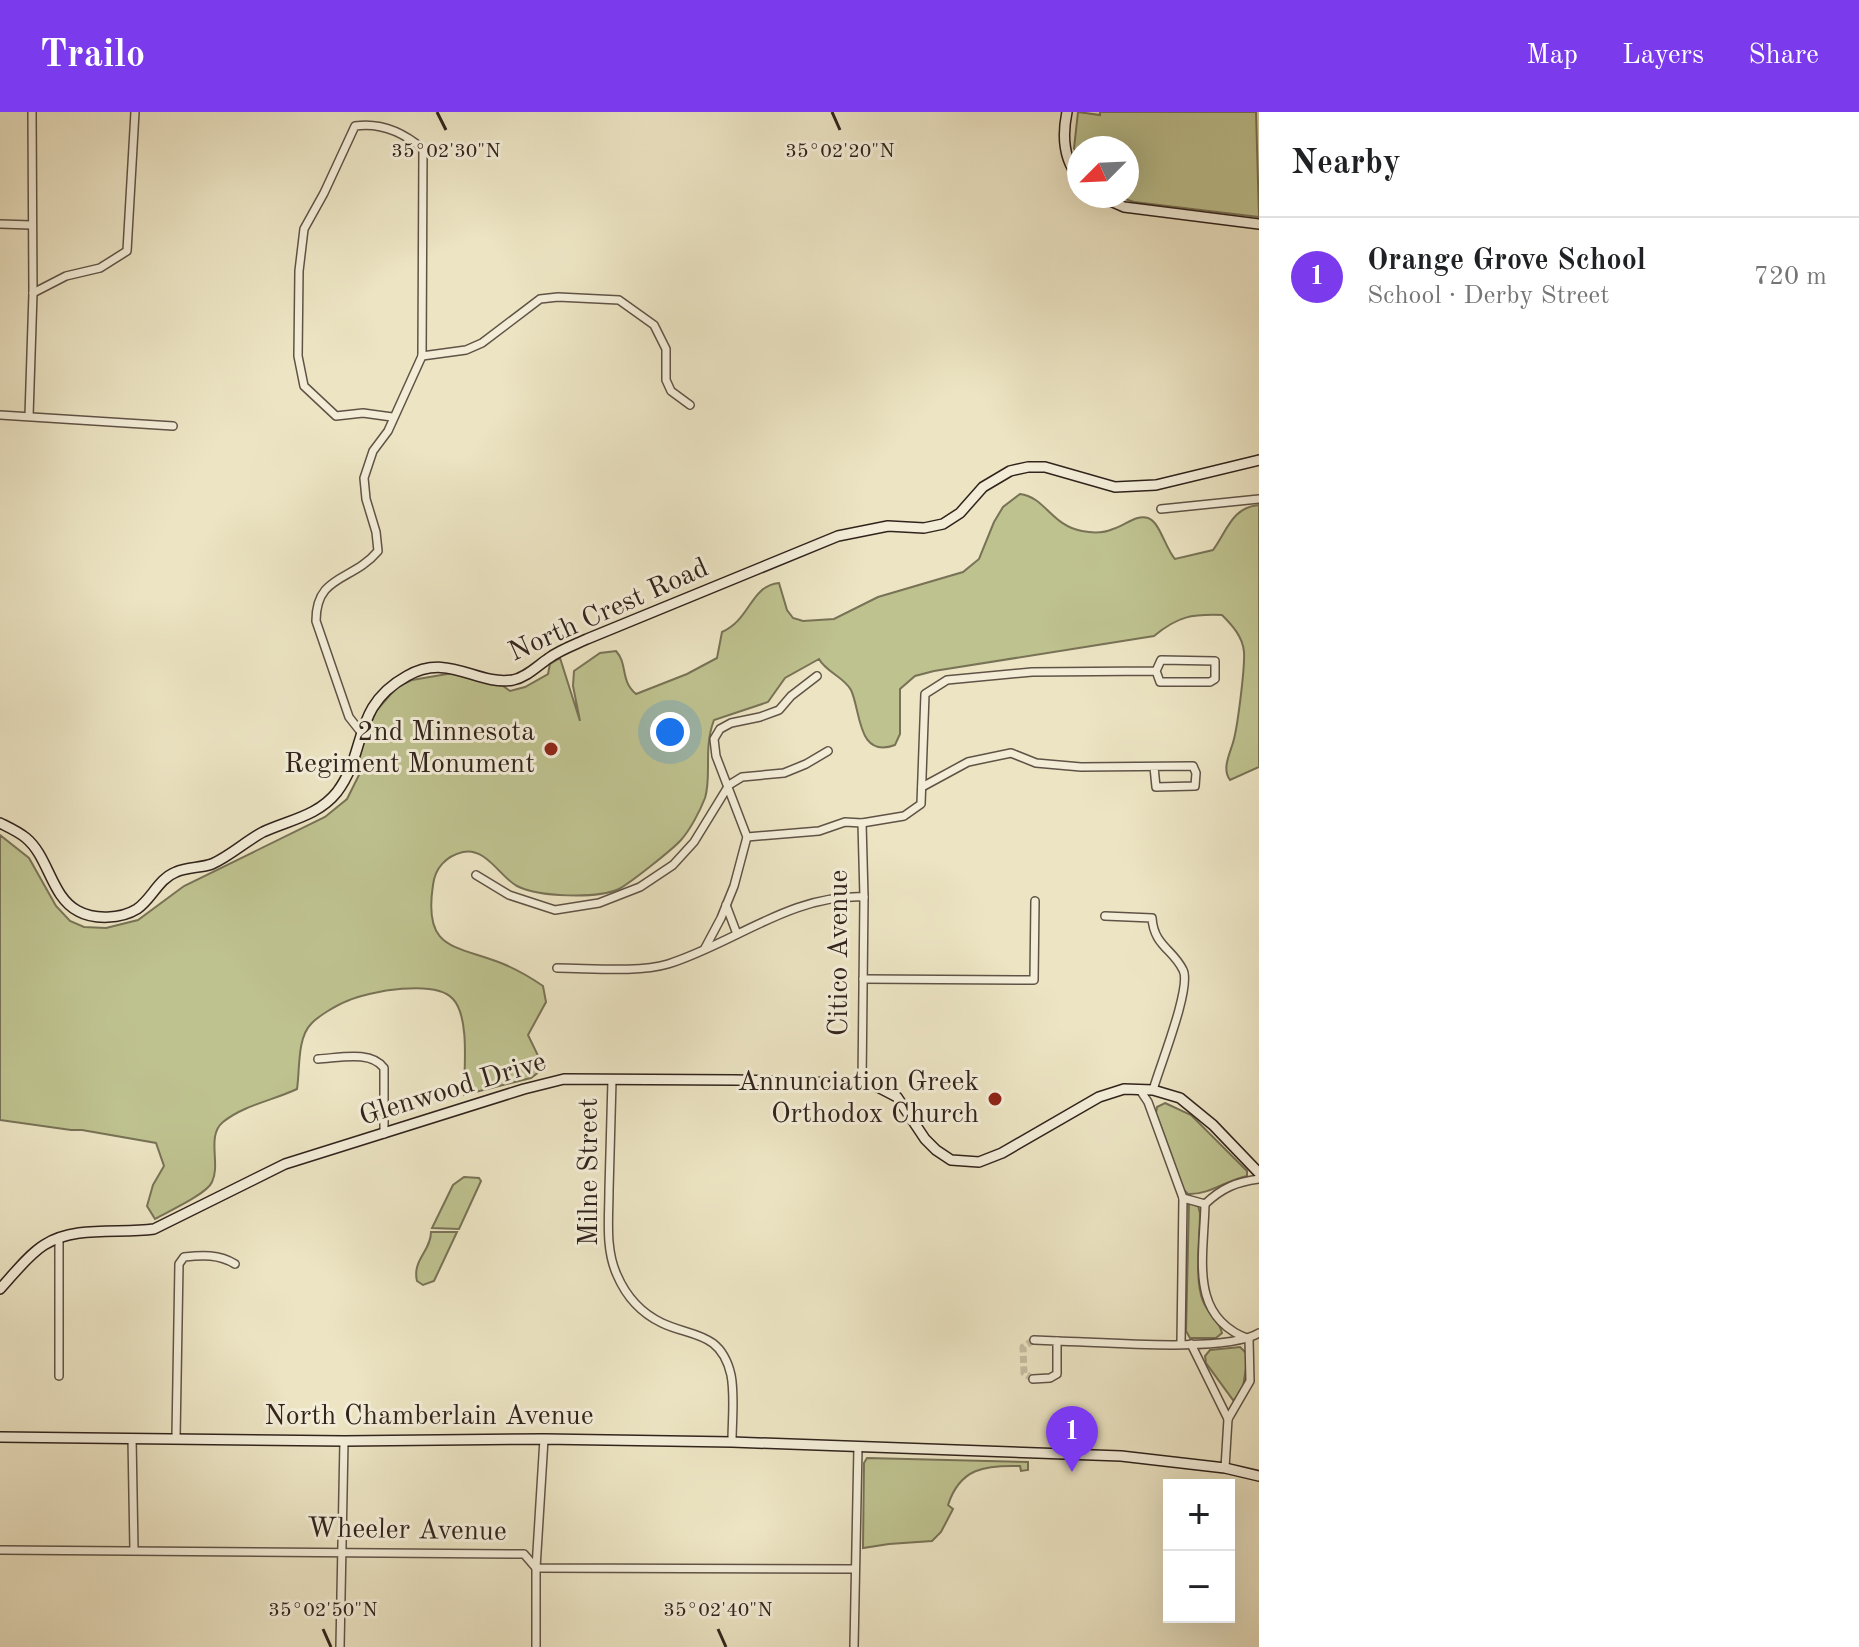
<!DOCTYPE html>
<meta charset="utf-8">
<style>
:root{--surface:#fff;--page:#f6f6f6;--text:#202124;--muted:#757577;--line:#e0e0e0;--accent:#7c3aed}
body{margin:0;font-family:"Old Standard TT",serif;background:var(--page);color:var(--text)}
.controls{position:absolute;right:24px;bottom:24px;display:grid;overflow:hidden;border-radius:0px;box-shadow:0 8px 32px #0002}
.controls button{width:72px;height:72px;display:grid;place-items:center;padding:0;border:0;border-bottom:2px solid var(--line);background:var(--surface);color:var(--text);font:40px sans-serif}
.compass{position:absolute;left:1067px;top:24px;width:72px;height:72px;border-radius:50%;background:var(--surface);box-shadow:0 8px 32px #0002;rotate:246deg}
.you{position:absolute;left:670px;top:620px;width:28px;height:28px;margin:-20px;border:6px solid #fff;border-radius:50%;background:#1a73e8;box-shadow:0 0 0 12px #1a73e833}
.badge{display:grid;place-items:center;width:52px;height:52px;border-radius:50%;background:var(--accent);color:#fff;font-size:26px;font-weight:700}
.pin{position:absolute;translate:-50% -66px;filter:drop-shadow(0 2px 4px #0008)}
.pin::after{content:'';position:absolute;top:42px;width:28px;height:24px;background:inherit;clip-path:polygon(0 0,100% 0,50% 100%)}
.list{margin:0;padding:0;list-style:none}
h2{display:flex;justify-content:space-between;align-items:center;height:104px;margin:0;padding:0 32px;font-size:34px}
h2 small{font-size:26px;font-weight:400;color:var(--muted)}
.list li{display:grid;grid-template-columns:52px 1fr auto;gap:24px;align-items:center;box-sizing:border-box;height:120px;padding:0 32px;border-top:2px solid var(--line)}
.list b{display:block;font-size:30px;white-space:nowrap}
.list p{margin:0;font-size:26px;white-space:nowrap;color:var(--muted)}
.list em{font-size:26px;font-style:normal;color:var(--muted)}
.map{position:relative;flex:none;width:1259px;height:1535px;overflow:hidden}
header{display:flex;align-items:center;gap:48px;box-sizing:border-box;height:112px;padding:0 40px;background:var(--accent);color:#fff}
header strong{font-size:38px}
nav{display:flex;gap:44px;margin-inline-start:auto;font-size:28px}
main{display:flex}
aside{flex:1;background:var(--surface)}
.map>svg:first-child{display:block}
</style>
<header>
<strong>Trailo</strong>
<nav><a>Map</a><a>Layers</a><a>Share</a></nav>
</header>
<main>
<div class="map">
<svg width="1259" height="1535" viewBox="0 0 1259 1535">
<rect width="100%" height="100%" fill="#ece4c3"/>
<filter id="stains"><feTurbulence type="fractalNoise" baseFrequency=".0025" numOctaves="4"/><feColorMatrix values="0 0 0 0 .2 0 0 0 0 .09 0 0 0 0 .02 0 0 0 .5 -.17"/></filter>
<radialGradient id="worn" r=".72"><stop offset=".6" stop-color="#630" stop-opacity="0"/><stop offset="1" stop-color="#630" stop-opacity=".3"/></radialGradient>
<!-- green -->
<g fill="#bec28f" stroke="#787256" stroke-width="2">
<path d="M1078 0 1100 3V0H1256L1259 105 1134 90 1116 84H1127V36H1079V49L1074 36Z"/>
<path d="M1020 382C1045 385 1052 414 1082 419 1092 421 1104 421 1113 417 1124 414 1137 402 1148 406 1160 410 1165 436 1175 447L1213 438C1227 419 1232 395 1259 393V655L1230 668C1221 656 1231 640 1234 627 1238 611 1245 555 1244 540 1243 525 1232 513 1222 503 1192 502 1178 504 1154 524L934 559 915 564 900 577V622L895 633C857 647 861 599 851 578 844 565 826 560 819 547L785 566 768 590 714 608C703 637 712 663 705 686 700 699 690 718 681 728 672 738 630 771 619 777 596 787 539 785 517 774 500 765 486 735 463 740 446 744 435 756 433 773 423 838 454 833 501 851 516 857 530 865 543 874L546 890 528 923 544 956 531 966 464 983C464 958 470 905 453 887 436 867 369 879 347 889 337 893 318 904 311 912 297 926 300 958 297 977 274 988 244 993 223 1010 206 1024 221 1052 212 1070 207 1082 167 1100 155 1107L147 1094 153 1073 164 1054 156 1031 82 1018H71L0 1008V723L29 746 56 794 70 809 84 815 106 816 138 808 184 774 325 705 347 687 362 657 358 644 376 599 397 575 412 568 453 561 503 574 510 579 525 575 548 562 550 552 560 546 580 609 573 574 574 559 600 541 616 539C628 552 620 569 636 582L687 562 717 546 722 520C751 507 750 474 779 471L787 498 793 506 803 509 834 507 878 485 963 460 979 447 994 410 1003 395Z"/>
<path d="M1165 991 1191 1003 1247 1059V1064C1227 1068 1209 1083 1188 1082L1184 1078 1156 1001 1157 995Z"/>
<path d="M464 1065 479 1066 481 1069 459 1117 432 1116 453 1073Z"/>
<path d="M1189 1091 1198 1094 1200 1101C1200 1124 1194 1168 1203 1189 1207 1201 1220 1209 1222 1221L1216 1226H1190L1186 1219Z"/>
<path d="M431 1120H457L434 1169 423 1173 417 1169C412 1148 431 1139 431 1120Z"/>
<path d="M1240 1235 1248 1243 1243 1275 1236 1287 1233 1288 1206 1251 1205 1244 1210 1238Z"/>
<path d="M867 1346 1028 1350V1358L1021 1359 1020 1354C985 1353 960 1356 948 1393L953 1397 941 1420 932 1429 889 1432 863 1436 864 1351Z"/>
</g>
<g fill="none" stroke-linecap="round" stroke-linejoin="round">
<!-- street-tunnel -->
<path stroke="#c7bda2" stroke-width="7" stroke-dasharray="7 3.5" stroke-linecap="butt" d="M1033 1267 1024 1261 1023 1235 1034 1228"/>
<defs>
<g id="street">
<path d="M0 112 31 113"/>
<path d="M33 181 66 164 100 156 127 139 135 0"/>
<path d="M422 244 466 238 482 231 540 187 558 185 619 188 654 213 666 237V268L671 279 690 293"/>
<path d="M0 303 173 314"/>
<path d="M29 304 33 181 32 0"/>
<path d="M1161 397 1259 387"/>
<path d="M360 619 349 605 316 509C316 462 352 470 378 439L376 420 366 387 364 366 373 339 388 319 422 244 423 37C403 20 381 10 355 14L324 81 304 117 299 159 298 244 304 274 336 304 363 301 392 305"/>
<path d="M922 675 968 650 1011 641 1036 651 1081 655 1193 654 1196 661 1195 674 1156 675 1154 655"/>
<path d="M862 711 864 785 862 971"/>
<path d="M747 725 819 719 845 710 862 711 904 704 921 692 925 582 947 568 1032 560 1156 559 1160 570H1210L1215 567V549L1161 548 1156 559"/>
<path d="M476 763 509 783 555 798 599 791 640 775 673 753 694 730 729 673 742 665 784 661 806 652 828 639"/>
<path d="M726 793 737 822"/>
<path d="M1105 804 1152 806C1154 834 1173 837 1183 858 1192 875 1159 956 1153 978"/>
<path d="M705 836 721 806 734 774 747 725 716 644 714 627 720 617 731 611 760 605 779 598 791 584 817 564"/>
<path d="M557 856C590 856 637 861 668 852 735 831 791 782 864 785"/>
<path d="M863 867 1034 868 1035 789"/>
<path d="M318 947C339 946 371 938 384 956V1022"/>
<path d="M612 968C611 1005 610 1042 609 1078 609 1106 605 1137 617 1163 626 1184 641 1201 662 1211 691 1225 721 1219 731 1263 735 1283 732 1308 732 1330"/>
<path d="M1140 978 1148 990 1183 1086 1181 1231"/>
<path d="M1183 1086 1205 1092"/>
<path d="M1205 1092C1204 1145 1188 1205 1249 1227L1250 1269 1228 1307 1225 1356"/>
<path d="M1205 1092C1222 1076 1236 1070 1259 1067"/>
<path d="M59 1126V1264"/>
<path d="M1057 1229C1101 1230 1227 1241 1259 1221"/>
<path d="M1191 1232 1228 1307"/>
<path d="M1033 1267 1050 1266 1057 1262V1229L1034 1228"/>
<path d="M176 1325 179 1152 184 1145C202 1143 219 1142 235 1152"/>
<path d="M132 1326 134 1438"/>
<path d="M0 1438 524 1442 536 1456 855 1457"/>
<path d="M340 1535 344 1329"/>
<path d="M536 1535V1456L544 1327"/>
<path d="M854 1535 858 1335"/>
</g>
<g id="secondary">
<path d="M1067 0C1062 24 1063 47 1079 66"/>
<path d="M1099 84 1124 95 1259 112"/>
<path d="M0 711C8 715 19 720 26 726 49 745 51 785 78 799 94 808 121 807 137 797 152 787 158 767 176 760 187 755 201 756 212 752 230 744 246 729 263 720 289 708 318 704 337 680 368 639 351 595 407 564 449 540 476 574 513 568 527 565 537 554 549 546 560 538 574 533 587 527L838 424 888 414 924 416 943 412 960 401 983 375 1010 359 1028 355H1045L1115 375 1156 373 1259 348"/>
<path d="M0 1177C13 1163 28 1143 44 1133 75 1113 119 1122 154 1117L285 1052 524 977 564 967 735 968 872 972 897 985 925 1027 936 1038 951 1048 979 1050 1002 1041 1099 985 1124 977 1153 978 1180 986 1213 1013 1259 1061"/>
<path d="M0 1325 344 1329 544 1327 732 1330 1121 1344 1225 1356 1259 1364"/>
</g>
</defs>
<!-- street casing -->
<use href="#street" stroke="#605346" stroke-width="10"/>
<!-- secondary casing -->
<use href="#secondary" stroke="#31231c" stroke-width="12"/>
<!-- street -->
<use href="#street" stroke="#f3edd8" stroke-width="7"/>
<!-- secondary -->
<use href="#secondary" stroke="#f3edd8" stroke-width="9"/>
</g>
<!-- ticks -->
<path fill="none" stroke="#31231c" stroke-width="3" d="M437 0 446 18M832 0 840 18M323 1517 331 1535M718 1517 726 1535"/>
<!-- markers -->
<g fill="#8f2418" stroke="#f3edd8" stroke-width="3">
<circle cx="551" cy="637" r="8"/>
<circle cx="995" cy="987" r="8"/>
</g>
<g text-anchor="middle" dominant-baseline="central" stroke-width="6" stroke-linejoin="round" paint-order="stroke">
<!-- street labels -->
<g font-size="28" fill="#31231c" stroke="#f3edd8">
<text transform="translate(609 499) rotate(-24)">North Crest Road</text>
<text transform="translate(840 841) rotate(-90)">Citico Avenue</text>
<text transform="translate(453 978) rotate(-17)">Glenwood Drive</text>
<text transform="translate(590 1060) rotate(-90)">Milne Street</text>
<text x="429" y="1305">North Chamberlain Avenue</text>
<text transform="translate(407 1419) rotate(1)">Wheeler Avenue</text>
</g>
<!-- poi labels -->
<g font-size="28" fill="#31231c" stroke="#f3edd8" text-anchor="end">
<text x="535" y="621">2nd Minnesota<tspan x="535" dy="32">Regiment Monument</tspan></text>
<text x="979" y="971">Annunciation Greek<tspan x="979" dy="32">Orthodox Church</tspan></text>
</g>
</g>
<g font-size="20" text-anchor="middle" fill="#31231c" stroke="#f3edd8" stroke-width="6" stroke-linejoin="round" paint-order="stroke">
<text x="446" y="45">35°02'30"N</text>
<text x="840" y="45">35°02'20"N</text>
<text x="323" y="1504">35°02'50"N</text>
<text x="718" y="1504">35°02'40"N</text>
</g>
<rect width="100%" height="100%" filter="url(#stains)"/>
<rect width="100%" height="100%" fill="url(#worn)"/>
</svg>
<div class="controls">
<button>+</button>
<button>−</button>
</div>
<svg class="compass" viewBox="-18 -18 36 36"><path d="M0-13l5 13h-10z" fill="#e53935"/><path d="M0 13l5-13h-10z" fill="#757577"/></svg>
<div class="you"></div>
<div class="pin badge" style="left:1072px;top:1360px">1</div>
</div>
<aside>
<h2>Nearby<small></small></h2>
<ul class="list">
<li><span class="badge">1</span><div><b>Orange Grove School</b><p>School · Derby Street</p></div><em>720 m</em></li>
</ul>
</aside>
</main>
